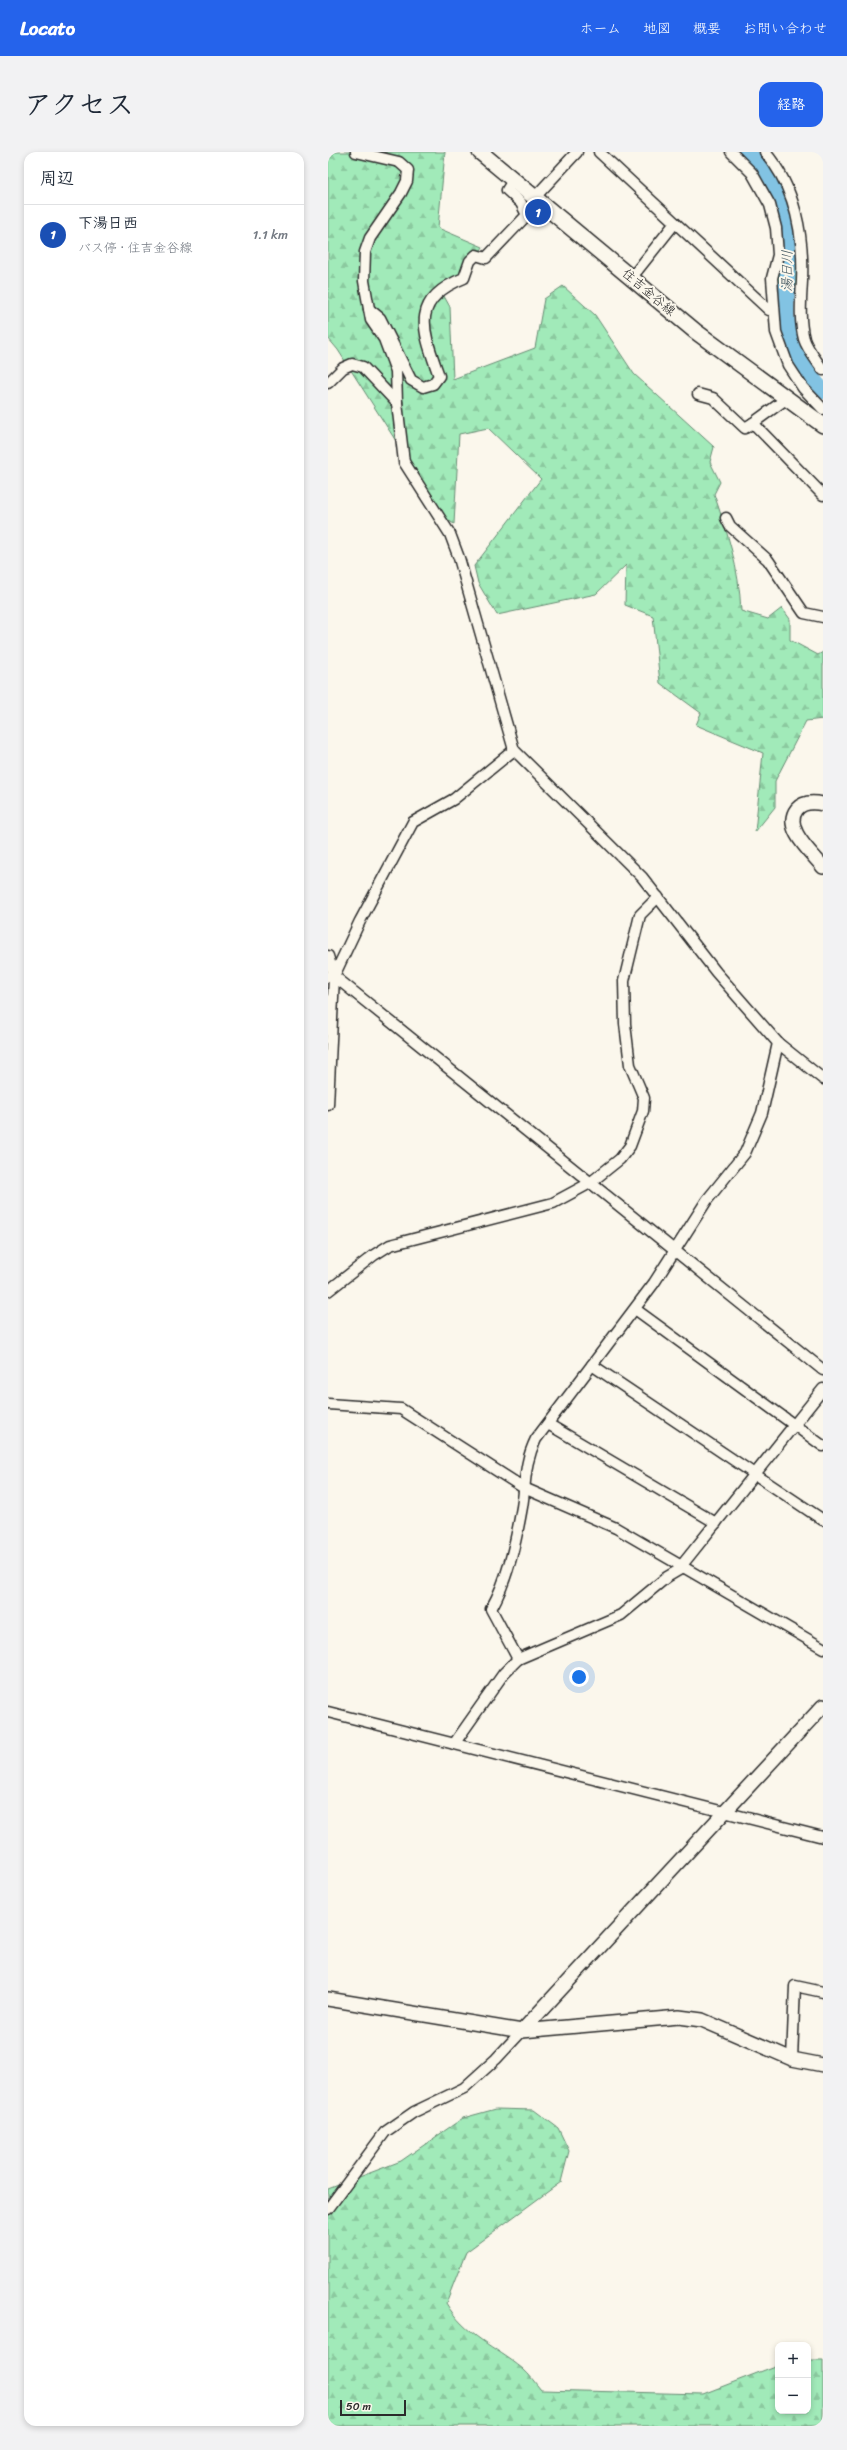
<!DOCTYPE html>
<html lang="ja">
<meta charset="utf-8">
<style>
:root{--surface:#fff;--page:#f2f2f3;--text:#1f2937;--muted:#747a83;--line:#e0e1e3;--accent:#2563eb}
body{margin:0;font-family:Sriracha,"Klee One",sans-serif;background:var(--page);color:var(--text)}
.controls{position:absolute;right:12px;bottom:12px;display:grid;overflow:hidden;border-radius:8px;box-shadow:0 2px 6px #0003}
.controls button{width:36px;height:36px;display:grid;place-items:center;padding:0;border:0;border-bottom:1px solid var(--line);background:var(--surface);color:var(--text);font:20px sans-serif}
.scale{position:absolute;left:12px;bottom:10px;width:66px;box-sizing:border-box;padding-left:4px;border:2px solid #2b2b2b;border-top:0;font-size:11px;line-height:14px;white-space:nowrap;color:#2b2b2b;-webkit-text-stroke:3px #fbf7ec;paint-order:stroke}
.you{position:absolute;left:251px;top:1525px;width:14px;height:14px;margin:-10px;border:3px solid #fff;border-radius:50%;background:#1a73e8;box-shadow:0 0 0 6px #1a73e833}
.badge{display:grid;place-items:center;width:26px;height:26px;border-radius:50%;background:var(--accent);color:#fff;font-size:13px;font-weight:700}
.pin{position:absolute;translate:-50% -50%;border:2px solid #fff;box-shadow:0 1px 4px #0006}
.list{margin:0;padding:0;list-style:none}
h2{display:flex;justify-content:space-between;align-items:center;height:52px;margin:0;padding:0 16px;font-size:17px}
h2 small{font-size:13px;font-weight:400;color:var(--muted)}
.list li{display:grid;grid-template-columns:26px 1fr auto;gap:12px;align-items:center;box-sizing:border-box;height:60px;padding:0 16px;border-top:1px solid var(--line)}
.list b{display:block;font-size:15px;white-space:nowrap}
.list p{margin:0;font-size:13px;white-space:nowrap;color:var(--muted)}
.list em{font-size:13px;font-style:normal;color:var(--muted)}
.map{position:relative;flex:none;width:495px;height:2274px;overflow:hidden;border-radius:12px}
header{display:flex;align-items:center;gap:24px;box-sizing:border-box;height:56px;padding:0 20px;background:var(--accent);color:#fff}
header strong{font-size:19px}
nav{display:flex;gap:22px;margin-inline-start:auto;font-size:14px}
.intro{display:flex;align-items:center;justify-content:space-between;box-sizing:border-box;height:96px;padding:0 24px}
h1{margin:0;font-size:28px}
.button{padding:10px 18px;border-radius:12px;background:var(--accent);color:#fff;font-size:14px;font-weight:700}
main{display:flex;gap:24px;padding:0 24px}
aside{flex:1;background:var(--surface);border-radius:12px;box-shadow:0 2px 6px #0003}
.map>svg:first-child{display:block}
</style>
<header>
<strong>Locato</strong>
<nav><a>ホーム</a><a>地図</a><a>概要</a><a>お問い合わせ</a></nav>
</header>
<div class="intro"><h1>アクセス</h1><a class="button">経路</a></div>
<main>
<aside>
<h2>周辺<small></small></h2>
<ul class="list">
<li><span class="badge" style="background:#1a4fb4">1</span><div><b>下湯日西</b><p>バス停 · 住吉金谷線</p></div><em>1.1 km</em></li>
</ul>
</aside>
<div class="map">
<svg width="495" height="2274" viewBox="0 0 495 2274">
<defs>
<pattern id="grass-tufts" width="24" height="20" patternUnits="userSpaceOnUse"><rect width="24" height="20" fill="#a1eab9"/><path d="M3 7l-1-3M5 7V3M7 7l1-3M15 17l-1-3M17 17v-4M19 17l1-3" fill="none" stroke="#8bc99f"/></pattern>
<pattern id="forest-firs" width="22" height="20" patternUnits="userSpaceOnUse"><rect width="22" height="20" fill="#a1eab9"/><path d="M5 1l3.5 6h-7zM16 11l3.5 6h-7z" fill="#8bc99f"/></pattern>
</defs>
<rect width="100%" height="100%" fill="#fbf7ec"/>
<filter id="ink" filterUnits="userSpaceOnUse"><feTurbulence type="fractalNoise" baseFrequency=".025" numOctaves="2"/><feDisplacementMap in="SourceGraphic" scale="8" xChannelSelector="R" yChannelSelector="G"/><feConvolveMatrix kernelMatrix="1 2 1 2 8 2 1 2 1" color-interpolation-filters="sRGB"/></filter>
<g filter="url(#ink)">
<!-- grass -->
<path fill="url(#grass-tufts)" stroke="#668a72" d="M414 0H428L452 33 465 75 471 128 461 154 469 187 495 232V246L475 222 458 190 451 163 447 127 454 101 450 55 420 6Z"/>
<!-- forest -->
<g fill="url(#forest-firs)" stroke="#668a72">
<path d="M0 0H117L110 76 155 95 138 121 112 137 122 155 125 227 207 196 216 147 235 134 267 163 306 222 386 295 382 310 392 330 386 342C400 383 411 415 413 459L440 467 454 456 462 467V488L490 503 495 500V567L478 569 447 629V655L427 680 435 601 368 573 373 561 332 531 325 464 297 453 298 413 268 442 169 463 150 431 146 414 213 327 160 276 131 282 126 372 117 366 10 198 0 186Z"/>
<path d="M168 1957 206 1958 230 1976 241 1999 233 2030 138 2100 118 2151C137 2184 167 2194 195 2217 202 2223 207 2231 213 2238L375 2242 450 2213V2259H480V2208H495V2274H0V2037L73 2009 135 1966Z"/>
</g>
<g fill="none" stroke-linecap="round" stroke-linejoin="round">
<!-- river -->
<path stroke="#82c3e3" stroke-width="16" d="M419 0C461 40 462 80 459 134 458 154 457 175 464 194 471 211 484 226 495 239"/>
<defs>
<g id="minor">
<path d="M28 0 71 10 80 18 79 29 73 41 42 86 37 100 36 129 43 168 56 187 68 219 69 251 76 310 122 382 131 406 186 598 314 725 388 820 450 891 495 927"/>
<path d="M271 0 441 158"/>
<path d="M403 0 424 21 442 53 448 76 450 103 444 126 448 180 460 213 475 236 495 257"/>
<path d="M437 0C467 35 476 83 474 129 473 148 471 168 476 187 479 197 489 209 495 218"/>
<path d="M207 45 249 0"/>
<path d="M304 125 347 71"/>
<path d="M41 157 52 166 83 228 95 235 105 232 111 224C95 178 81 148 136 126L142 109 148 103 158 106 199 63 193 51 179 38 186 27"/>
<path d="M0 231 15 216 24 212 35 215 69 251"/>
<path d="M370 242 385 246 417 276 425 271"/>
<path d="M458 247 425 271 495 343"/>
<path d="M398 366 402 374 440 408 476 461 495 465"/>
<path d="M0 804 6 824 0 953"/>
<path d="M6 824 32 769 85 670 126 647 186 598"/>
<path d="M0 825 6 824 495 1218"/>
<path d="M0 1139 46 1103 62 1093 225 1051 262 1031 292 1007 302 994 315 959 316 946 302 913 297 872 296 829 312 763 330 745"/>
<path d="M307 1157 495 1294"/>
<path d="M264 1213 495 1368"/>
<path d="M0 1252 73 1257 196 1336 288 1376 495 1496"/>
<path d="M220 1272 388 1371"/>
<path d="M354 1413 495 1237"/>
<path d="M190 1507 163 1457C180 1427 188 1389 194 1355 198 1330 196 1311 208 1287L326 1131 379 1048 417 1001 434 961 450 891"/>
<path d="M0 1560 495 1685"/>
<path d="M126 1592 176 1521 190 1507 293 1463 339 1425 356 1415"/>
<path d="M464 1907 467 1834 495 1840"/>
<path d="M0 2057 57 1980 86 1960 136 1936 168 1907 194 1879"/>
</g>
<g id="tertiary">
<path d="M495 652C486 650 475 650 469 657 454 676 484 701 495 715"/>
<path d="M0 1847 194 1879 351 1865 374 1868 464 1907 495 1913"/>
<path d="M194 1879 495 1554"/>
</g>
<path id="secondary" d="M152 0 367 179 495 273"/>
</defs>
<!-- minor casing -->
<use href="#minor" stroke="#2b2b2b" stroke-width="13"/>
<!-- tertiary casing -->
<use href="#tertiary" stroke="#2b2b2b" stroke-width="16"/>
<!-- secondary casing -->
<use href="#secondary" stroke="#2b2b2b" stroke-width="18"/>
<!-- minor -->
<use href="#minor" stroke="#fbf7ec" stroke-width="10"/>
<!-- tertiary -->
<use href="#tertiary" stroke="#fbf7ec" stroke-width="13"/>
<!-- secondary -->
<use href="#secondary" stroke="#fbf7ec" stroke-width="15"/>
</g>
</g>
<g text-anchor="middle" dominant-baseline="central" stroke-width="4" stroke-linejoin="round" paint-order="stroke">
<!-- street labels -->
<g font-size="13" fill="#2b2b2b" stroke="#fbf7ec">
<text transform="translate(321 140) rotate(40)">住吉金谷線</text>
</g>
<!-- water labels -->
<g font-size="14" font-style="italic" fill="#455962" stroke="#fbf7ec">
<text transform="translate(459 119) rotate(-89)">湯日川</text>
</g>
</g>
</svg>
<div class="controls">
<button>+</button>
<button>−</button>
</div>
<div class="scale">50 m</div>
<div class="you"></div>
<div class="pin badge" style="left:210px;top:60px;background:#1a4fb4">1</div>
</div>
</main>
